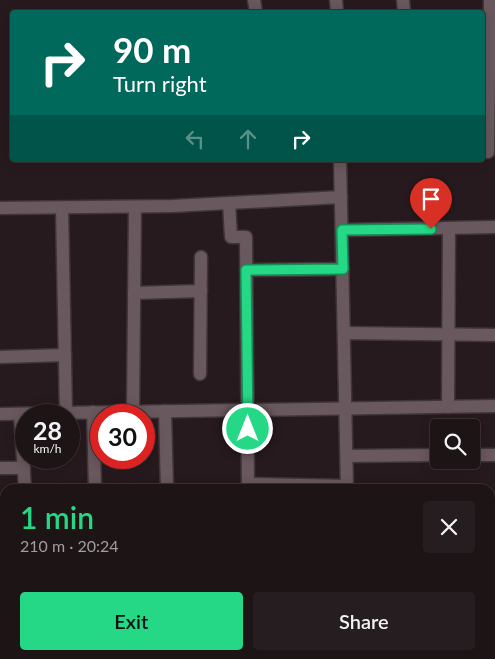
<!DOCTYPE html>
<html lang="en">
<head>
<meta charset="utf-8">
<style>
  :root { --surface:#1d1416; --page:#251d1f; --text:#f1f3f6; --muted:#a09ea1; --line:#3b3335; --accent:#25d886 }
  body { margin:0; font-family:Lato,sans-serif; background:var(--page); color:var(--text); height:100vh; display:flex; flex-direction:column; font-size:19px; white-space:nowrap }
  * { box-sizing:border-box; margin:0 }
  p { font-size:16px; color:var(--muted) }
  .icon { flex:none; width:28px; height:28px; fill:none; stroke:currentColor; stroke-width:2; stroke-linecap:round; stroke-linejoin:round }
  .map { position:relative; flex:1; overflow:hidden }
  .drawer { position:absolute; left:0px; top:484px; width:495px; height:176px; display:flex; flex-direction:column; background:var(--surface); border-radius:15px 15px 0 0; box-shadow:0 2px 12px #0003,0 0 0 1px var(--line) }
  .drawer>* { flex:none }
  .banner { position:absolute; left:10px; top:10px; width:475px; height:152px; border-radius:5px; box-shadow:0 2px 12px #0003,0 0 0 1px var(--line); background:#00695c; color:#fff; overflow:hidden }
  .controls { position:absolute; left:430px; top:419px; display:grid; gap:10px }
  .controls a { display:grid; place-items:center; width:50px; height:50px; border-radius:5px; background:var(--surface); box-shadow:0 2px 12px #0003,0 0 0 1px var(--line); font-size:25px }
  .speed { position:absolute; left:15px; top:404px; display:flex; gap:10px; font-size:25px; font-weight:700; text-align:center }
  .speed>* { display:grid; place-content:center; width:65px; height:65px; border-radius:50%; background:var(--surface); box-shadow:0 2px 12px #0003,0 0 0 1px var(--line); line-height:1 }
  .speed small { font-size:12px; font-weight:400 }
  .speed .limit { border:8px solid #d22; background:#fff; color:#111 }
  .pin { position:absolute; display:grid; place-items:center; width:42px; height:42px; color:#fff; margin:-51px -21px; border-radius:50% 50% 50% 0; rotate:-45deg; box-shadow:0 0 5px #0007 }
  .pin .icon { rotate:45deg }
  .me { position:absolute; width:55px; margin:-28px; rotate:0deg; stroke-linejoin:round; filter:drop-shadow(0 0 4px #0008) }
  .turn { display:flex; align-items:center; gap:18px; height:105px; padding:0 20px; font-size:22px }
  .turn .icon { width:65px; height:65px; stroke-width:2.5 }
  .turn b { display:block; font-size:35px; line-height:42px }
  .lanes { display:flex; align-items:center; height:48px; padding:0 20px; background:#0003; justify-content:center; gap:25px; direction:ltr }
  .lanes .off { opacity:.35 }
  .round { display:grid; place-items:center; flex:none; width:52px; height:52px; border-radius:5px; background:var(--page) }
  .summary { display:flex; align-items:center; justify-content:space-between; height:85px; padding:0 20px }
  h1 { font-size:30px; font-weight:600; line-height:38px; color:var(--accent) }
  .button { display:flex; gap:10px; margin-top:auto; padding:10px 20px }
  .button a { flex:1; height:58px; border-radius:5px; background:var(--accent); color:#111; font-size:20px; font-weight:600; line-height:58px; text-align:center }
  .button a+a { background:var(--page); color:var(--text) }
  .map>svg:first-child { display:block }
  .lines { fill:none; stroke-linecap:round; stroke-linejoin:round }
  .minor-casing { stroke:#403538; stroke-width:15 }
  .minor { stroke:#69585d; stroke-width:12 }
  .route-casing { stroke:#188c57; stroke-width:12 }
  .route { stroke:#25d886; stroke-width:9 }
</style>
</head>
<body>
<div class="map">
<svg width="495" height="659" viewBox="0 0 495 659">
  <rect width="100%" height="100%" fill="#271a1e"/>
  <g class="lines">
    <g class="minor-casing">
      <g id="minor">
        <polyline points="254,0 256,12"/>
        <polyline points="336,0 337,12"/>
        <polyline points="403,0 404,12"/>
        <polyline points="488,152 490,0"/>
        <polyline points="340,160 347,489"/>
        <polyline points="229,203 231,237 246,237 248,489"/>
        <polyline points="0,208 173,206 341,197"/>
        <polyline points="62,208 66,413"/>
        <polyline points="342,230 495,227"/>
        <polyline points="246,270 343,269"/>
        <polyline points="134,293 201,291"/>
        <polyline points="345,333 495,335"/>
        <polyline points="0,357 65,355"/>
        <polyline points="200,374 201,257"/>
        <polyline points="448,407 449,229"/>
        <polyline points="165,411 167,489"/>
        <polyline points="93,412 95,489"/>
        <polyline points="133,412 135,207"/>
        <polyline points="0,414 495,406"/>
        <polyline points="20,414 25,489"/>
        <polyline points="471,455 495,455"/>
        <polyline points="347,456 439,455"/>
        <polyline points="0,468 24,468"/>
        <polyline points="248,484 347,486"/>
        <polyline points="490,572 495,572"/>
        <polyline points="0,579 5,579"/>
        <polyline points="490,621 495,621"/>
        <polyline points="350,655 350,659"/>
        <polyline points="261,658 261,655"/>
      </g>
    </g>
    <use href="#minor" class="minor"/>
  </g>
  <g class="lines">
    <g class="route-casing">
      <polyline id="route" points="248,429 246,270 343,269 342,230 431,229"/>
    </g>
    <use href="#route" class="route"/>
  </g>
</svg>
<div class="controls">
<a><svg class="icon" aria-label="search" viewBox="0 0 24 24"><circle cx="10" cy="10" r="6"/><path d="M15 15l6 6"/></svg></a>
</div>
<div class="speed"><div>28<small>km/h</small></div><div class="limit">30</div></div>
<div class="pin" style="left:431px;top:229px;background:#d93025"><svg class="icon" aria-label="arrive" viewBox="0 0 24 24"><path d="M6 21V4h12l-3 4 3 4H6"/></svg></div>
<svg class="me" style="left:248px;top:429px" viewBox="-20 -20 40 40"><circle r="17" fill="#25d886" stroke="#fff" stroke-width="3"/><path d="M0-11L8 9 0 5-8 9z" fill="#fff"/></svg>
<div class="banner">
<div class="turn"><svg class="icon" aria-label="right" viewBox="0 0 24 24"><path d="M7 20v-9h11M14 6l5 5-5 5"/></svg><div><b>90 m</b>Turn right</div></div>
<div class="lanes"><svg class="icon off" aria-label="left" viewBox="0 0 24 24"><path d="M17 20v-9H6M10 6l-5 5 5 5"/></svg><svg class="icon off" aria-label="ahead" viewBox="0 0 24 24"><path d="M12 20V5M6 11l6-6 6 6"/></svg><svg class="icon" aria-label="right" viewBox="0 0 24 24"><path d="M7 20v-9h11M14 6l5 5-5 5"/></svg></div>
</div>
<section class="drawer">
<div class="summary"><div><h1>1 min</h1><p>210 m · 20:24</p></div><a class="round"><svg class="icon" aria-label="close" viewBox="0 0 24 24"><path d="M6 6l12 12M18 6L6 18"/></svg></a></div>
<div class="button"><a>Exit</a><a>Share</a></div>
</section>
</div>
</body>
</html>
